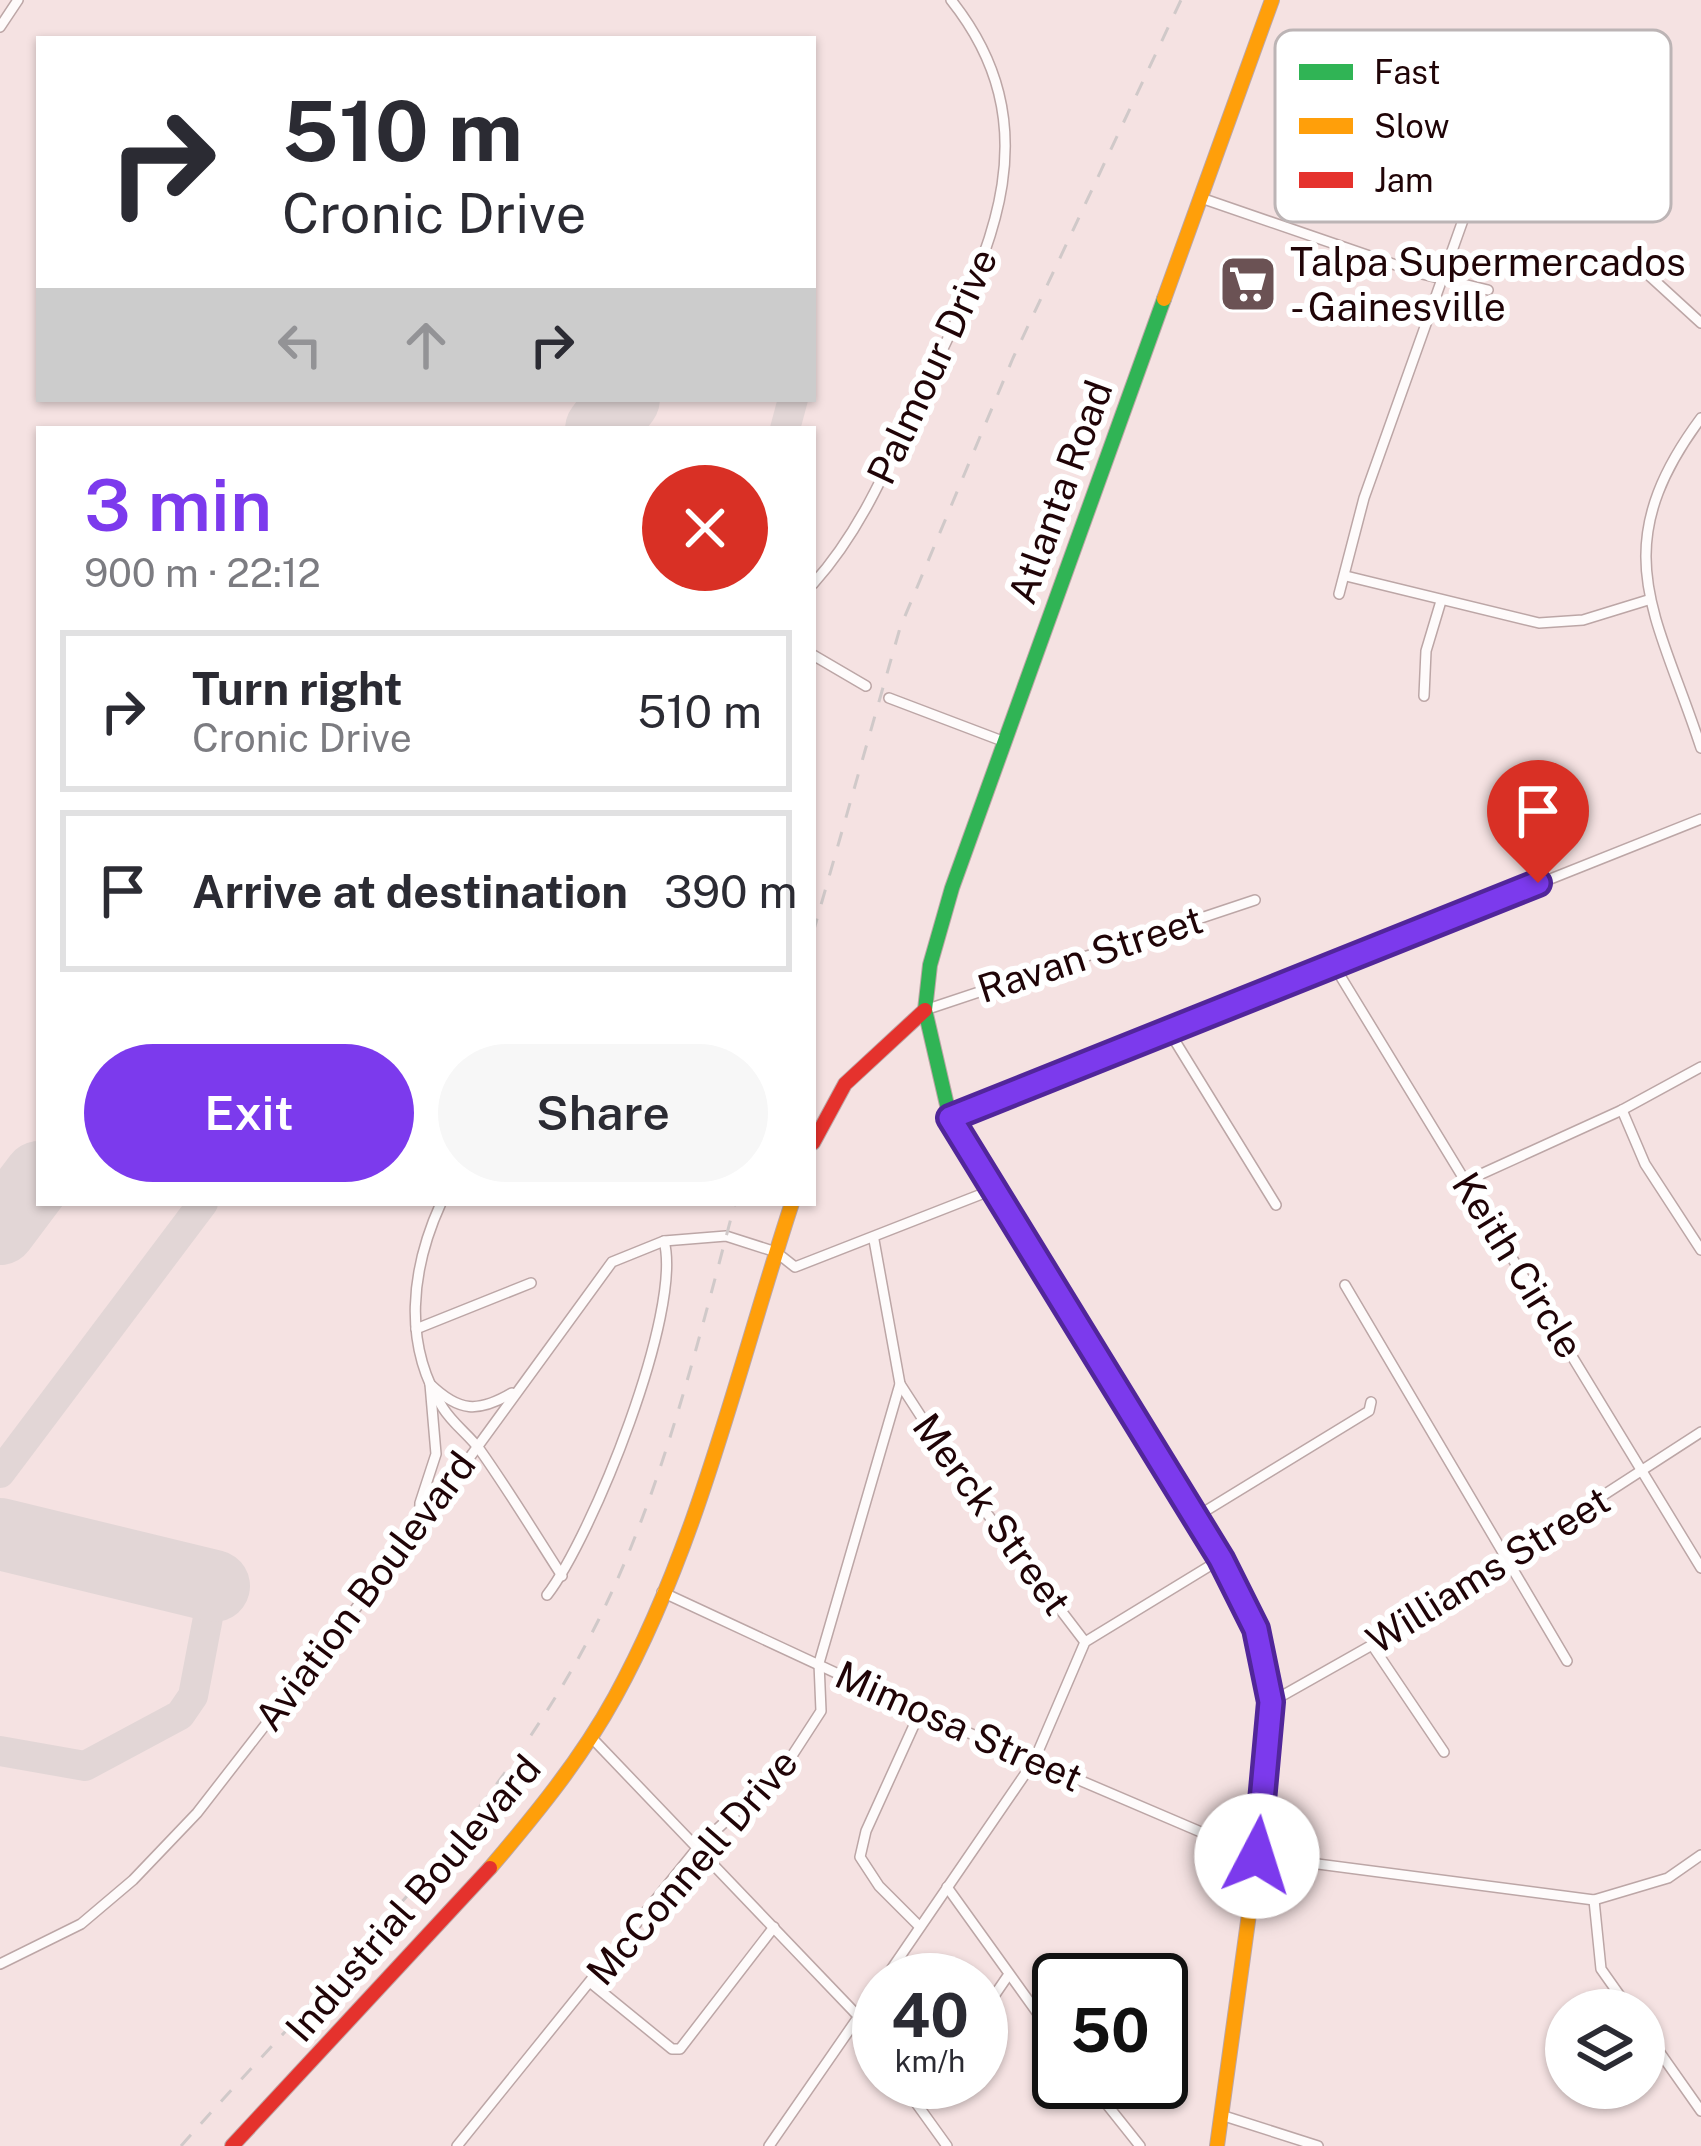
<!DOCTYPE html>
<html lang="en">
<head>
<meta charset="utf-8">
<style>
  :root { --surface:#fff; --page:#f7f7f7; --text:#2b2b33; --muted:#7c7c81; --line:#e1e1e2; --accent:#7c3aed }
  body { margin:0; font-family:"Public Sans",sans-serif; background:var(--page); color:var(--text); height:100vh; display:flex; flex-direction:column; font-size:45px; white-space:nowrap }
  * { box-sizing:border-box; margin:0 }
  p { font-size:39px; color:var(--muted) }
  .icon { flex:none; width:66px; height:66px; fill:none; stroke:currentColor; stroke-width:2; stroke-linecap:round; stroke-linejoin:round }
  .map { position:relative; flex:1; overflow:hidden }
  .drawer { position:absolute; left:36px; top:426px; width:780px; height:780px; display:flex; flex-direction:column; background:var(--surface); border-radius:0px; box-shadow:0 3px 9px #0004 }
  .drawer>* { flex:none }
  .hud { position:absolute; left:36px; top:36px; width:780px; height:366px; border-radius:0px; box-shadow:0 3px 9px #0004; background:#fff; color:var(--text); overflow:hidden }
  .controls { position:absolute; left:1545px; top:1989px; display:grid; gap:24px }
  .controls a { display:grid; place-items:center; width:120px; height:120px; border-radius:50%; background:var(--surface); box-shadow:0 3px 9px #0004; font-size:60px }
  .speed { position:absolute; left:852px; top:1953px; display:flex; gap:24px; font-size:60px; font-weight:700; text-align:center }
  .speed>* { display:grid; place-content:center; width:156px; height:156px; border-radius:50%; background:var(--surface); box-shadow:0 3px 9px #0004; line-height:1 }
  .speed small { font-size:30px; font-weight:400 }
  .speed .limit { border:6px solid #111; border-radius:18px; background:#fff; color:#111 }
  .pin { position:absolute; display:grid; place-items:center; width:102px; height:102px; color:#fff; margin:-123px -51px; border-radius:50% 50% 50% 0; rotate:-45deg; box-shadow:0 0 12px #0007 }
  .pin .icon { rotate:45deg }
  .me { position:absolute; width:132px; margin:-66px; rotate:5deg; stroke-linejoin:round; filter:drop-shadow(0 0 9px #0008) }
  .turn { display:flex; align-items:center; gap:42px; height:252px; padding:0 48px; font-size:54px }
  .turn .icon { width:156px; height:156px; stroke-width:2.5 }
  .turn b { display:block; font-size:84px; line-height:102px }
  .lanes { display:flex; align-items:center; height:114px; padding:0 48px; background:#0003; justify-content:center; gap:60px; direction:ltr }
  .lanes .off { opacity:.35 }
  .round { display:grid; place-items:center; flex:none; width:126px; height:126px; border-radius:63px; background:var(--page) }
  .overview { display:flex; align-items:center; justify-content:space-between; height:204px; padding:0 48px }
  h1 { font-size:72px; font-weight:600; line-height:90px; color:var(--accent) }
  .action { display:flex; gap:24px; margin-top:auto; padding:24px 48px }
  .action a { flex:1; height:138px; border-radius:72px; background:var(--accent); color:#fff; font-size:48px; font-weight:600; line-height:138px; text-align:center }
  .action a+a { background:var(--page); color:var(--text) }
  ul { padding:0; list-style:none }
  li { display:flex; align-items:center; gap:36px; height:162px; margin:0 24px 18px; padding:0 24px; border:6px solid var(--line); border-radius:0px }
  li div { flex:1 }
  li b { display:block; font-size:45px }
  li em { font-style:normal }
  .map>svg:first-child { display:block }
  .lines { fill:none; stroke-linecap:round; stroke-linejoin:round }
  .taxiway { stroke:#e2d6d6; stroke-width:30 }
  .runway { stroke:#e2d6d6; stroke-width:72 }
  .street-casing { stroke:#bca6a6; stroke-width:12 }
  .fast-casing { stroke:#bca6a6; stroke-width:16 }
  .slow-casing { stroke:#bca6a6; stroke-width:16 }
  .jam-casing { stroke:#bca6a6; stroke-width:16 }
  .street { stroke:#fefbfb; stroke-width:9 }
  .fast { stroke:#30b455; stroke-width:14 }
  .slow { stroke:#ff9f0a; stroke-width:14 }
  .jam { stroke:#e5322d; stroke-width:14 }
  .rail { stroke:#d0c9c9; stroke-width:3; stroke-dasharray:15 15; stroke-linecap:butt }
  .route-casing { stroke:#51269a; stroke-width:30 }
  .route { stroke:#7c3aed; stroke-width:21 }
  .labels { text-anchor:middle; stroke-width:12; stroke-linejoin:round; paint-order:stroke }
  .poi-label { font-size:39px; fill:#200407; stroke:#fff; text-anchor:start }
  .street-label { font-size:39px; fill:#200407; stroke:#fff }
  .key { fill:#fff; stroke:#bcb4b5; stroke-width:3 }
  .key-label { font-size:33px; fill:#200407 }
</style>
</head>
<body>
<div class="map">
<svg width="1701" height="2146" viewBox="0 0 1701 2146">
  <rect width="100%" height="100%" fill="#f5e2e2"/>
  <g class="lines">
    <g class="taxiway">
      <polyline points="785,429 793,399"/>
      <polyline points="0,1473 203,1203"/>
      <polyline points="0,1751 85,1766 180,1715 193,1696 214,1586"/>
    </g>
    <g class="runway">
      <polyline points="601,429 624,399"/>
      <polyline points="0,1229 39,1177"/>
      <polyline points="0,1534 214,1586"/>
    </g>
    <g class="street-casing">
      <g id="street">
        <polyline points="0,27 18,0"/>
        <polyline points="1204,199 1422,274 1488,290"/>
        <polyline points="1642,269 1701,323"/>
        <path d="M 1701,418 C 1603,550 1657,613 1701,748"/>
        <polyline points="1346,576 1539,623 1583,620 1648,600"/>
        <path d="M 813,584 C 861,531 888,465 918,401 C 981,267 1060,137 951,0"/>
        <polyline points="1339,594 1364,498 1478,178"/>
        <polyline points="813,655 866,686"/>
        <polyline points="1424,696 1426,651 1441,601"/>
        <polyline points="889,698 1005,742"/>
        <polyline points="1333,964 1701,1568"/>
        <polyline points="925,1010 1255,900"/>
        <polyline points="1167,1028 1276,1205"/>
        <polyline points="1622,1110 1645,1164 1701,1250"/>
        <polyline points="950,1118 1701,819"/>
        <polyline points="1466,1181 1622,1110 1701,1067"/>
        <path d="M 441,1203 C 411,1269 402,1344 443,1408 C 453,1424 469,1435 480,1450 C 509,1491 535,1534 562,1576"/>
        <polyline points="1345,1285 1567,1661"/>
        <polyline points="416,1329 531,1283"/>
        <polyline points="900,1384 966,1486 1085,1642"/>
        <polyline points="1194,1518 1369,1411 1371,1402"/>
        <path d="M 419,1527 L 420,1503 L 436,1454 L 430,1384 C 459,1412 478,1413 512,1393"/>
        <polyline points="662,1592 920,1712 1257,1856 1594,1900 1668,1878 1701,1855"/>
        <path d="M 547,1595 C 592,1537 683,1311 664,1241"/>
        <polyline points="1372,1645 1444,1752"/>
        <polyline points="1271,1702 1372,1645 1701,1432"/>
        <polyline points="590,1736 860,2018 879,2049"/>
        <polyline points="947,1887 1059,2043"/>
        <polyline points="1594,1900 1601,1969 1630,2010"/>
        <polyline points="918,1925 879,1886 860,1857 866,1831 920,1712"/>
        <polyline points="0,1964 81,1924 133,1880 197,1813 419,1527 612,1262 664,1241 726,1236 776,1252 795,1267 992,1190"/>
        <polyline points="884,1980 1034,1761 1085,1642 1221,1559"/>
        <polyline points="591,1983 672,2049 680,2049 774,1927"/>
        <polyline points="981,2015 1007,1977"/>
        <polyline points="1644,2030 1701,2111"/>
        <polyline points="901,2082 947,2146"/>
        <polyline points="1089,2082 1140,2146"/>
        <polyline points="918,2105 935,2082"/>
        <polyline points="1221,2115 1318,2146"/>
        <polyline points="457,2146 699,1846 786,1765 821,1711 819,1663 900,1384 874,1240"/>
        <polyline points="769,2146 879,1987"/>
      </g>
    </g>
    <g class="fast-casing">
      <polyline id="fast" points="1142,1430 950,1118 925,1010 930,965 952,888 1164,299"/>
    </g>
    <g class="slow-casing">
      <g id="slow">
        <polyline points="1164,299 1272,0"/>
        <polyline points="1142,1430 1221,1559 1263,1651 1271,1702 1257,1856 1217,2146"/>
        <path d="M 490,1868 C 536,1814 581,1759 615,1697 C 699,1544 738,1367 792,1203"/>
      </g>
    </g>
    <g class="jam-casing">
      <g id="jam">
        <polyline points="813,1143 845,1084 925,1010"/>
        <polyline points="232,2146 490,1868"/>
      </g>
    </g>
    <use href="#street" class="street"/>
    <use href="#fast" class="fast"/>
    <use href="#slow" class="slow"/>
    <use href="#jam" class="jam"/>
    <g class="rail">
      <polyline points="813,933 900,628 1013,358 1181,0"/>
      <path d="M 181,2146 C 327,1981 500,1818 599,1619 C 663,1489 698,1342 735,1203"/>
    </g>
  </g>
  <g class="lines">
    <g class="route-casing">
      <polyline id="route" points="1257,1856 1271,1702 1256,1629 1221,1559 950,1118 1538,883"/>
    </g>
    <use href="#route" class="route"/>
  </g>
  <defs>
    <g id="supermarket-square" transform="scale(3)"><rect x="-9" y="-9" width="18" height="18" rx="4" fill="#6b5254" stroke="#fff"/><path d="M-6-5.5h2.5l.6 2H6L4.5 2H-2.5L-4.4-4H-6ZM-1.5 3.2a1.3 1.3 0 1 0 .1 0ZM3 3.2a1.3 1.3 0 1 0 .1 0Z" fill="#fff"/></g>
  </defs>
  <g fill-rule="evenodd">
    <use href="#supermarket-square" x="1248" y="284"/>
  </g>
  <g class="labels">
    <g class="poi-label">
      <text x="1290" y="276">Talpa Supermercados<tspan x="1290" dy="45">- Gainesville</tspan></text>
    </g>
    <g class="street-label">
      <text transform="translate(932 366) rotate(-65)" y="14">Palmour Drive</text>
      <text transform="translate(1060 492) rotate(-70)" y="14">Atlanta Road</text>
      <text transform="translate(1090 954) rotate(-18)" y="14">Ravan Street</text>
      <text transform="translate(1518 1265) rotate(58)" y="14">Keith Circle</text>
      <text transform="translate(992 1514) rotate(54)" y="14">Merck Street</text>
      <text transform="translate(1488 1570) rotate(-32)" y="14">Williams Street</text>
      <text transform="translate(365 1591) rotate(-53)" y="14">Aviation Boulevard</text>
      <text transform="translate(959 1726) rotate(24)" y="14">Mimosa Street</text>
      <text transform="translate(692 1867) rotate(-49)" y="14">McConnell Drive</text>
      <text transform="translate(413 1898) rotate(-49)" y="14">Industrial Boulevard</text>
    </g>
  </g>
  <rect x="1275" y="30" width="396" height="192" rx="18" class="key"/>
  <rect x="1299" y="64" width="54" height="16" fill="#30b455"/>
  <rect x="1299" y="118" width="54" height="16" fill="#ff9f0a"/>
  <rect x="1299" y="172" width="54" height="16" fill="#e5322d"/>
  <g class="key-label">
    <text x="1374" y="84">Fast</text>
    <text x="1374" y="138">Slow</text>
    <text x="1374" y="192">Jam</text>
  </g>
</svg>
<div class="controls">
<a><svg class="icon" aria-label="layers" viewBox="0 0 24 24"><path d="M12 4l9 5-9 5-9-5zM3 14l9 5 9-5"/></svg></a>
</div>
<div class="speed"><div>40<small>km/h</small></div><div class="limit">50</div></div>
<div class="pin" style="left:1538px;top:883px;background:#d93025"><svg class="icon" aria-label="arrive" viewBox="0 0 24 24"><path d="M6 21V4h12l-3 4 3 4H6"/></svg></div>
<svg class="me" style="left:1257px;top:1856px" viewBox="-20 -20 40 40"><circle r="19" fill="#fff"/><path d="M0-13L10 11 0 6-10 11z" fill="#7c3aed"/></svg>
<div class="hud">
<div class="turn"><svg class="icon" aria-label="right" viewBox="0 0 24 24"><path d="M7 20v-9h11M14 6l5 5-5 5"/></svg><div><b>510 m</b>Cronic Drive</div></div>
<div class="lanes"><svg class="icon off" aria-label="left" viewBox="0 0 24 24"><path d="M17 20v-9H6M10 6l-5 5 5 5"/></svg><svg class="icon off" aria-label="ahead" viewBox="0 0 24 24"><path d="M12 20V5M6 11l6-6 6 6"/></svg><svg class="icon" aria-label="right" viewBox="0 0 24 24"><path d="M7 20v-9h11M14 6l5 5-5 5"/></svg></div>
</div>
<section class="drawer">
<div class="overview"><div><h1>3 min</h1><p>900 m · 22:12</p></div><a class="round" style="background:#d93025;color:#fff"><svg class="icon" aria-label="close" viewBox="0 0 24 24"><path d="M6 6l12 12M18 6L6 18"/></svg></a></div>
<ul>
<li><svg class="icon" aria-label="right" viewBox="0 0 24 24"><path d="M7 20v-9h11M14 6l5 5-5 5"/></svg><div><b>Turn right</b><p>Cronic Drive</p></div><em>510 m</em></li>
<li><svg class="icon" aria-label="arrive" viewBox="0 0 24 24"><path d="M6 21V4h12l-3 4 3 4H6"/></svg><div><b>Arrive at destination</b></div><em>390 m</em></li>
</ul>
<div class="action"><a>Exit</a><a>Share</a></div>
</section>
</div>
</body>
</html>
